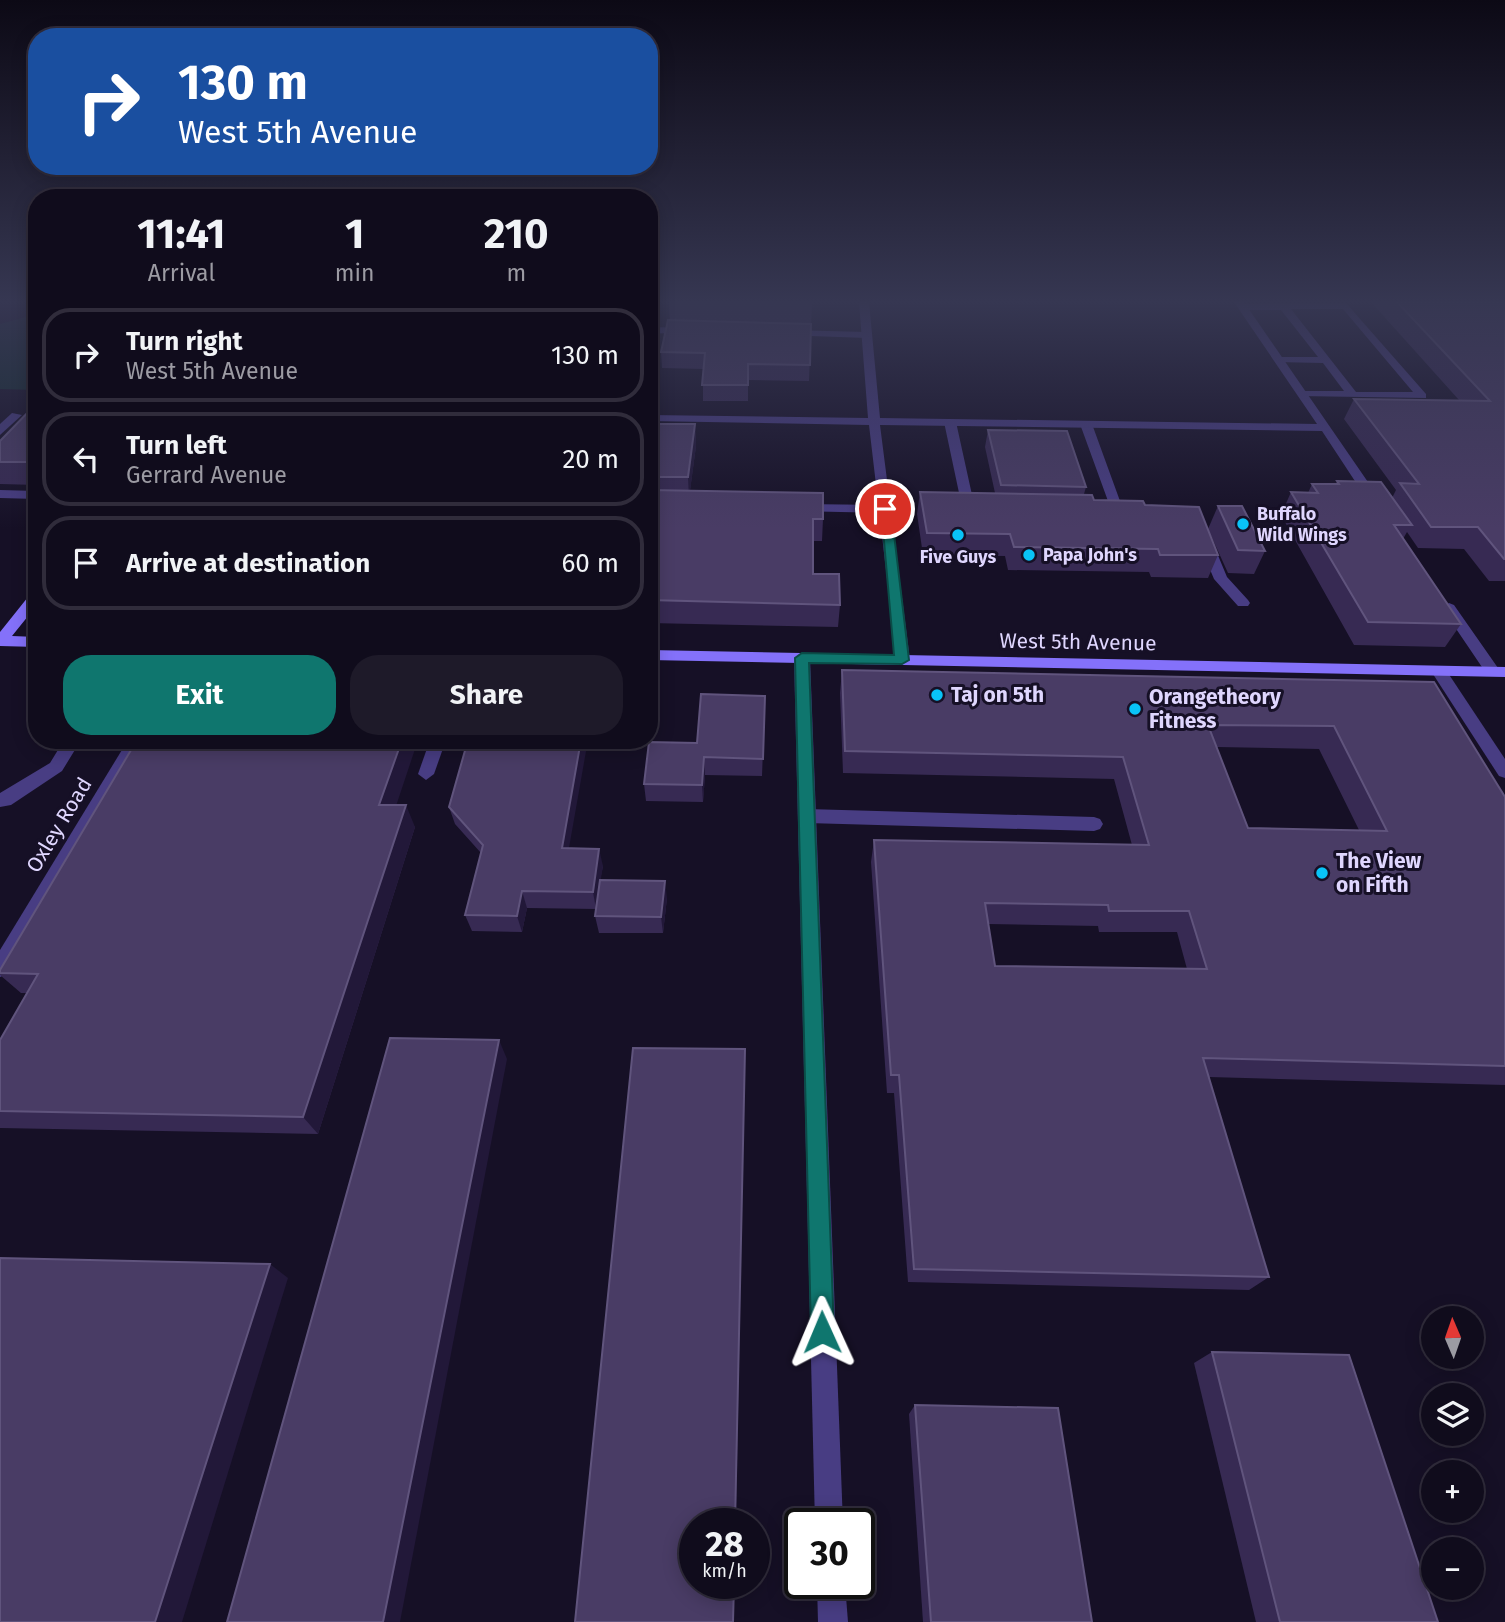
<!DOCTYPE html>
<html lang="en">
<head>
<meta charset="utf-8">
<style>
  :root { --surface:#100c1c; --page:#1e1a29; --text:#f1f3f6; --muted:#9c9ba3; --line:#302c3b; --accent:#0f766e }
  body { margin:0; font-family:"Fira Sans",sans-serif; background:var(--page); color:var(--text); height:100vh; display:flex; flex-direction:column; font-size:26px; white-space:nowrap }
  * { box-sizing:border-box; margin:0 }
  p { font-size:23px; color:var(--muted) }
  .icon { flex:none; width:38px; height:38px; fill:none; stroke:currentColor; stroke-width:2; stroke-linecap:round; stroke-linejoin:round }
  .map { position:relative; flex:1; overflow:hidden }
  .drawer { position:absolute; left:28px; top:189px; width:630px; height:560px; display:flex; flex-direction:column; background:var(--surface); border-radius:28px; box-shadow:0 4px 18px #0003,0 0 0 2px var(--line) }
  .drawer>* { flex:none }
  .guide { position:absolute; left:28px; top:28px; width:630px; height:147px; border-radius:28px; box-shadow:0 4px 18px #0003,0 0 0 2px var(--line); background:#1a4fa0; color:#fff; overflow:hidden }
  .needle { width:46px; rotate:358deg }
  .fabs { position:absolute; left:1421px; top:1306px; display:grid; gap:14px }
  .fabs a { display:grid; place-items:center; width:63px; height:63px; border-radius:50%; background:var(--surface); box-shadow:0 4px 18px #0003,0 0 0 2px var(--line); font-size:35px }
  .speed { position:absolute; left:679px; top:1508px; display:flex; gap:14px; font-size:35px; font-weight:700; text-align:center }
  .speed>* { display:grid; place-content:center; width:91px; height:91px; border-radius:50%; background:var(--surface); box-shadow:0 4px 18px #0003,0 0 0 2px var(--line); line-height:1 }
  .speed small { font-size:18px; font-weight:400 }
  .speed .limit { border:4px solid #111; border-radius:10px; background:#fff; color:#111 }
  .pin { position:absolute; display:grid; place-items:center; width:60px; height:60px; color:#fff; margin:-30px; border:4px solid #fff; border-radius:50%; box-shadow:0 2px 7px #0007 }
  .me { position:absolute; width:77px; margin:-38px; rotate:359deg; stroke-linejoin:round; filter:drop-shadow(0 0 5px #0008) }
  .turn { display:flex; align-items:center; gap:24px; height:147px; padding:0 35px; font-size:32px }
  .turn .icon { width:91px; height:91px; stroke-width:2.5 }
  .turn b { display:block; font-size:49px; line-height:60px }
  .eta { display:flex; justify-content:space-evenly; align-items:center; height:119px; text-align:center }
  .eta b { font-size:42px; font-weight:700; line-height:49px }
  .button { display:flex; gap:14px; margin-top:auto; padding:14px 35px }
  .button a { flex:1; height:80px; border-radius:28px; background:var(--accent); color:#fff; font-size:28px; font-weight:700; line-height:80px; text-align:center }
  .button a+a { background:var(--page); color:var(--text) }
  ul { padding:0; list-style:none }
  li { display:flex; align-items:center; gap:21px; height:94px; margin:0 14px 10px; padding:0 21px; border:4px solid var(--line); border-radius:28px }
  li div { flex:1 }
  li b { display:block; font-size:26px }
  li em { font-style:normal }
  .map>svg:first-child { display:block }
  .green { fill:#132d30 }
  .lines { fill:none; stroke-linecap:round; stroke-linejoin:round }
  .lane { fill:#483d83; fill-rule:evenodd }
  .street { fill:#483d83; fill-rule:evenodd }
  .secondary { fill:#8471fa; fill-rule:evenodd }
  .wall { fill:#372a53; fill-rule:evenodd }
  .shaded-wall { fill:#221839 }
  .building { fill:#493c65; stroke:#60547d; stroke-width:2; fill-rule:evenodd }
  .route { fill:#0f766e; stroke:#0a4d48; stroke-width:2 }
  .poi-dot { fill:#09c3f7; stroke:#161026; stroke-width:2.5 }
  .labels { text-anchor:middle; stroke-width:6; stroke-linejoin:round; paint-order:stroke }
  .far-poi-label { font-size:18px; font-weight:bold; fill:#dfd6fe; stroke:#161026; text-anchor:start }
  .street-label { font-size:21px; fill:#dfd6fe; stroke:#161026 }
  .poi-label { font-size:21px; font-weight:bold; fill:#dfd6fe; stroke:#161026; text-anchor:start }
</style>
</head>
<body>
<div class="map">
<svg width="1505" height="1622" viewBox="0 0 1505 1622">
  <rect width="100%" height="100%" fill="#161026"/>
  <polygon class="green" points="26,317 37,318 37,390 0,389 0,324"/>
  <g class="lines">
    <g class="lane">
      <path d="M 1346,303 L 1426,394 L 1426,398 L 1299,396 L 1299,392 L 1303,391 L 1344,391 L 1323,363 L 1276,362 L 1275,360 L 1280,357 L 1318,357 L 1281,310 L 1243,310 L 1238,307 L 1243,304 ZM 1291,309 L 1343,309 L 1413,392 L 1356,392 Z"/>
      <polygon points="649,327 689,328 694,331 689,334 649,333"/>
      <polygon points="787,330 867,332 872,335 867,338 783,335 782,333"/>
      <polygon points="12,413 22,415 0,435 0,424"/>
      <polygon points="950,419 956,422 974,504 981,505 981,511 968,511 962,507 944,422"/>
      <polygon points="1086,421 1092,424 1124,512 1123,515 1113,515 1112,512 1080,424"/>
      <polygon points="0,490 37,491 37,499 0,498"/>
      <polygon points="801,504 885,505 891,509 885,513 796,511 795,508"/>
      <polygon points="1205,537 1212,541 1227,577 1248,600 1250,603 1248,606 1238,606 1214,579 1198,541"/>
      <polygon points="64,740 81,740 62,771 11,805 0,807 0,793 50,763"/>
      <polygon points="430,740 446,740 434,774 426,780 418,774"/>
      <polygon points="807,809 1094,817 1100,819 1103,824 1100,829 1094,831 807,823 801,821 798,816 801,811"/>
    </g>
    <g class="street">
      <polygon points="859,302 869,302 880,418 1317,424 1234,302 1244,302 1381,501 1380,504 1370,504 1322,431 880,425 910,660 902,665 897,664 869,425 649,421 649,415 868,418"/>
      <polygon points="1449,603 1454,605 1498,668 1501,672 1498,676 1488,676 1442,608"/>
      <polygon points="802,653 810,658 843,1524 815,1524 794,658"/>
      <polygon points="1439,666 1444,667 1505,759 1505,778 1499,776 1431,671"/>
      <polygon points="128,740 144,740 7,974 0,977 0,950"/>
      <polygon points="817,1584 845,1584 848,1622 818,1622"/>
    </g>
    <g class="secondary">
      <polygon points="37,591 37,605 12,636 37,637 37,647 0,646 0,632 32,592"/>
      <polygon points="649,650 1505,667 1505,677 649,660"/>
    </g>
  </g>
  <g class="wall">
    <polygon points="669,302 812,302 809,381 748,380 748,401 703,401 703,369 662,368 661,352 670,321"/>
    <polygon points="1371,302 1505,302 1505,581 1489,581 1464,549 1418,548 1407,532 1403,539 1461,624 1445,647 1354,645 1281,515 1291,492 1308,493 1312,484 1336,484 1337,481 1392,498 1396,490 1344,419 1354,399 1459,400"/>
    <polygon points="37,403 37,485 0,484 0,441"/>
    <polygon points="695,424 696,446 690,490 823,519 822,541 813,541 813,574 840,605 838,627 649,623 649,431"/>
    <polygon points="988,430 1086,487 1084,494 1094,500 1145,505 1218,555 1208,578 1151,577 1149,572 1008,570 1005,556 923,555 917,514 920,492 995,493 985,447"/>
    <polygon points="1218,506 1265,551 1254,574 1228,573 1208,529"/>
    <path d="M 842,670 L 1434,682 L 1505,797 L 1505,1085 L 1209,1077 L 1269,1277 L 1249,1290 L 908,1282 L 894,1093 L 887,1093 L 871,862 L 874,840 L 1132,845 L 1114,779 L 843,773 L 840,693 ZM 1217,747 L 1319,749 L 1359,830 L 1248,828 ZM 988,924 L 1098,926 L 1099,932 L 1177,932 L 1187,969 L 995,966 Z"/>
    <polygon points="765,696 762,776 705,775 703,802 646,801 644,784 697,743"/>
    <polygon points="396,805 415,827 318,1134 0,1128 0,1040 27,993 21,993 0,975 0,970"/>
    <polygon points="449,807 569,849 603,866 600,880 667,898 663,933 599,933 595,916 596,909 527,908 522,932 472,931 465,915 481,853 455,824"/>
    <polygon points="1212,1352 1438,1622 1256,1622 1194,1363"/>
    <polygon points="915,1405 1092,1622 923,1622 909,1414"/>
  </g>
  <g class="shaded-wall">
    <polygon points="695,424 696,446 689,499 688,477"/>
    <polygon points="402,740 418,740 389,827 379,805"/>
    <polygon points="581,740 588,740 566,865 562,848"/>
    <polygon points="704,757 705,775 703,802 702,785"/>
    <polygon points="406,805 415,827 318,1134 303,1117"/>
    <polygon points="599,849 603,866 596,909 593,892"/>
    <polygon points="665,881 667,898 663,933 661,917"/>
    <polygon points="522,891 527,908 522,932 517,916"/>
    <polygon points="499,1040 507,1059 400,1622 383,1622"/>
    <polygon points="745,1049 736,1524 735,1524"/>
    <polygon points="270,1264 288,1278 182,1622 155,1622"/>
  </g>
  <g class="building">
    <polygon points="1397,302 1505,302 1505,559 1504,559 1478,527 1431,527 1400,483 1419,484 1354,399 1490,401"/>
    <polygon points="668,320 811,324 810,365 748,364 748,385 702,385 705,353 661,352"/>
    <polygon points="37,403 37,462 0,462 0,441"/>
    <polygon points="651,424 695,424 688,477 649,477 649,431"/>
    <polygon points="988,430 1067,431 1086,487 1001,485"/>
    <polygon points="1337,481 1381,482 1412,525 1394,525 1461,624 1368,622 1291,492 1318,493 1312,484 1339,484"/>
    <polygon points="649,490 823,493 823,519 813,519 813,574 839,574 840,605 649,600"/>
    <polygon points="920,492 1092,495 1094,500 1143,501 1145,505 1199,507 1218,555 1160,555 1158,549 1014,547 1010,534 927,533"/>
    <polygon points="1218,506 1242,506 1265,551 1238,550"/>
    <path d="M 842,670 L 1434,682 L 1505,797 L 1505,1066 L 1203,1058 L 1269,1277 L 914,1269 L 899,1075 L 891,1075 L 874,840 L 1149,845 L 1123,757 L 845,751 ZM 1208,725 L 1334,726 L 1387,831 L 1248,828 ZM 985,903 L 1108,905 L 1109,911 L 1189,911 L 1207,969 L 995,966 Z"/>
    <polygon points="701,694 765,696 763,759 704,757 702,785 644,784 649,742 697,743"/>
    <polygon points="137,740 402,740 379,805 406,805 303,1117 0,1111 0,1040 38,974 0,973 0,970"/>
    <polygon points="468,740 581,740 562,848 599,849 593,892 522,891 517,916 465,915 483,845 449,807"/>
    <polygon points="600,880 665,881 661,917 595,916"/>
    <polygon points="390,1038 499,1040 383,1622 227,1622"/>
    <polygon points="633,1048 745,1049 735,1524 695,1524 695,1584 734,1584 733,1622 575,1622"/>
    <polygon points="0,1258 270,1264 155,1622 0,1622"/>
    <polygon points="1212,1352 1349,1355 1438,1622 1280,1622"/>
    <polygon points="915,1405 1058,1408 1092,1622 931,1622"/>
  </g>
  <linearGradient id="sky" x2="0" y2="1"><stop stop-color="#0c0915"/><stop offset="0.57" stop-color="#363752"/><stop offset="1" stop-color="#363752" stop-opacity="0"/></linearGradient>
  <rect width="1505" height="529" fill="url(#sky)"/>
  <polygon class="route" points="881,507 891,509 909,660 902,664 809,663 834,1332 830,1341 822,1344 814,1341 811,1332 795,658 802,653 894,655"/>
  <g class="poi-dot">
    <circle cx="1243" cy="524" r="7"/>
    <circle cx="958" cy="535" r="7"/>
    <circle cx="1029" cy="555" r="7"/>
    <circle cx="937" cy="695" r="7"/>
    <circle cx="1135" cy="709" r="7"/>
    <circle cx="1322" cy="873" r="7"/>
  </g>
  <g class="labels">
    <g class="far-poi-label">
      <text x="1257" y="520">Buffalo<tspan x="1257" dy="21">Wild Wings</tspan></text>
      <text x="1043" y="561">Papa John's</text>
      <text x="958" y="563" text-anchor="middle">Five Guys</text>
    </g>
    <g class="street-label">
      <text transform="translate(1078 642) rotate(1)" y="7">West 5th Avenue</text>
      <text transform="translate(59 825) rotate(-59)" y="7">Oxley Road</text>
    </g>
    <g class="poi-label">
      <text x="951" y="702">Taj on 5th</text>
      <text x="1149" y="704">Orangetheory<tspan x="1149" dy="24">Fitness</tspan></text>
      <text x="1336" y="868">The View<tspan x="1336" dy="24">on Fifth</tspan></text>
    </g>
  </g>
</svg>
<div class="fabs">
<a><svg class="needle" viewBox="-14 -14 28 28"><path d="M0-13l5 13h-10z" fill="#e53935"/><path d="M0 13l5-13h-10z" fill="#9c9ba3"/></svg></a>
<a><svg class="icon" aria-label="layers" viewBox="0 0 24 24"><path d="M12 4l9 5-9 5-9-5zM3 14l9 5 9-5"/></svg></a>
<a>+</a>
<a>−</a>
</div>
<div class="speed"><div>28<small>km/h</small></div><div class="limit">30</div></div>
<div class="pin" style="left:885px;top:509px;background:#d93025"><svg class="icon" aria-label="arrive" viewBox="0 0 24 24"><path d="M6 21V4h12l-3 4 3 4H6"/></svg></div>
<svg class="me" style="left:822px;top:1332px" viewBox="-20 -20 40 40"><path d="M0-17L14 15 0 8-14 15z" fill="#0f766e" stroke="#fff" stroke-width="4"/></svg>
<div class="guide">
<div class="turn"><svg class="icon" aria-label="right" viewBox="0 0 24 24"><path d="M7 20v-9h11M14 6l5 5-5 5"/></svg><div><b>130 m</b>West 5th Avenue</div></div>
</div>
<section class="drawer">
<div class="eta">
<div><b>11:41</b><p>Arrival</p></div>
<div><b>1</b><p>min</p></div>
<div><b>210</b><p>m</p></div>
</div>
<ul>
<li><svg class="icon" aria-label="right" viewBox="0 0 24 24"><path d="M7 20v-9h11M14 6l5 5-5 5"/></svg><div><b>Turn right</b><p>West 5th Avenue</p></div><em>130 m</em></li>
<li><svg class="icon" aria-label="left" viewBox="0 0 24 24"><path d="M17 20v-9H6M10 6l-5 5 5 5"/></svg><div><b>Turn left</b><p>Gerrard Avenue</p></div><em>20 m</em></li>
<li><svg class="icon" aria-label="arrive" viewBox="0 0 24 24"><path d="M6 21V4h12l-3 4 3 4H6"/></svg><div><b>Arrive at destination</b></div><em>60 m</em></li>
</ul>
<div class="button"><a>Exit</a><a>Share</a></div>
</section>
</div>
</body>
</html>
